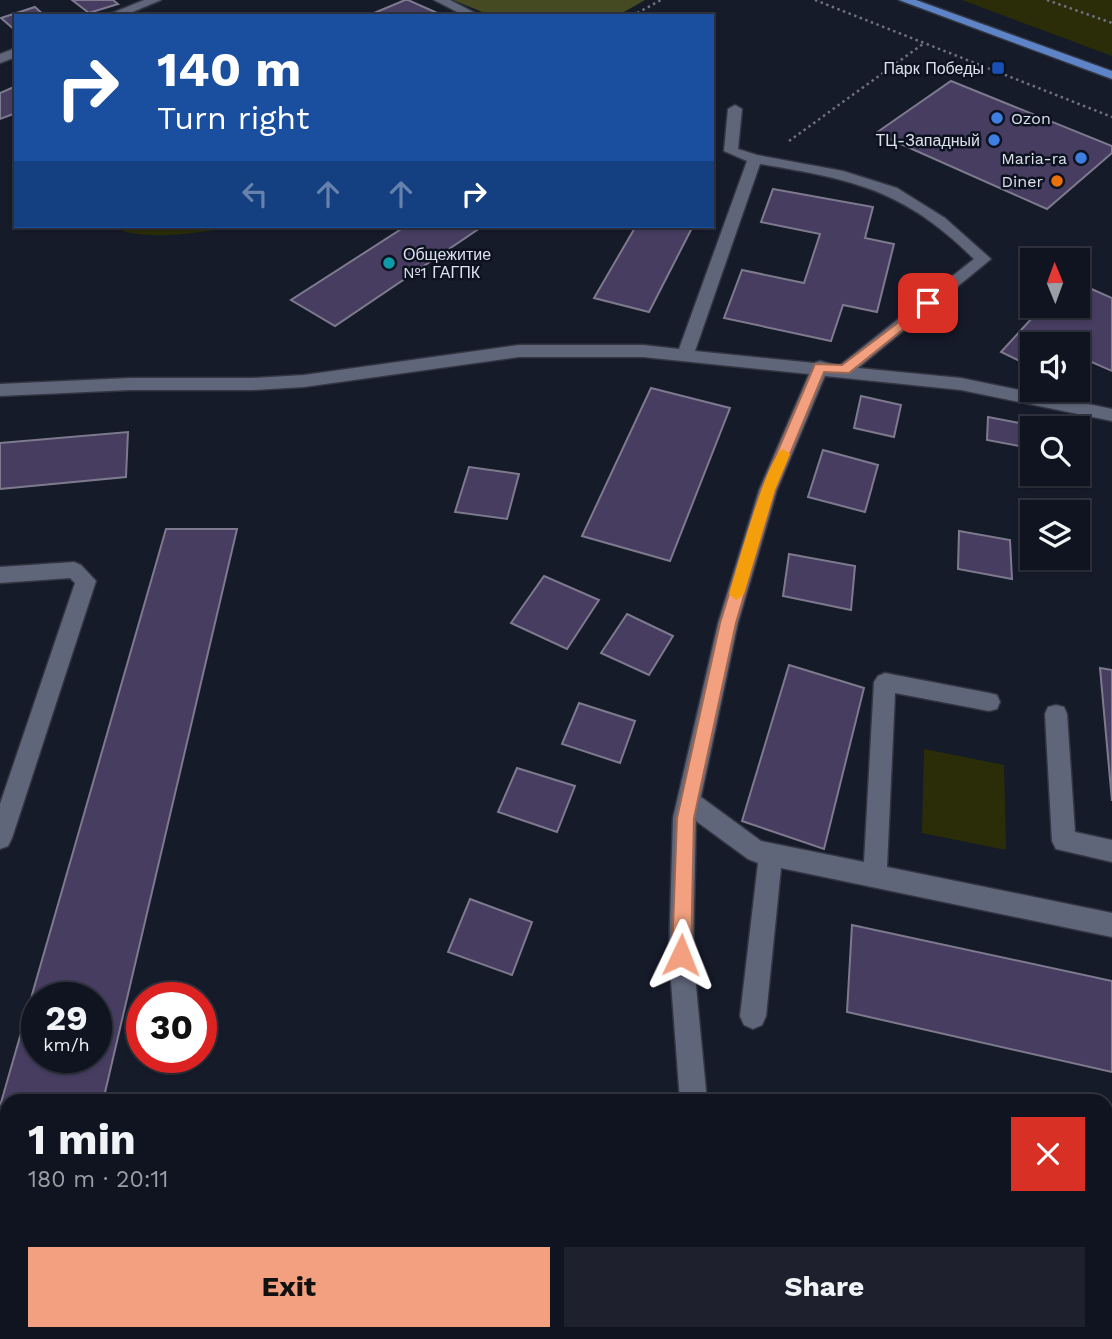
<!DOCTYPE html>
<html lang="en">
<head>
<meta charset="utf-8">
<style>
  :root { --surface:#101420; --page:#1e212d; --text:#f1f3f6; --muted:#9c9ea5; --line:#30333e; --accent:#f2a07f }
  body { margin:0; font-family:"Work Sans",sans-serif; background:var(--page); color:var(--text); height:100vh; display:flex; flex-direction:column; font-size:26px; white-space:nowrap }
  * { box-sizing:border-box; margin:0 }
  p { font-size:23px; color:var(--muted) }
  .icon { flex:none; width:38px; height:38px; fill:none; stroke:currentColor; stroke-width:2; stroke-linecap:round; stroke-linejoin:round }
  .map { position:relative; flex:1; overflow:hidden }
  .panel { position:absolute; left:0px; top:1094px; width:1113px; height:247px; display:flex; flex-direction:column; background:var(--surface); border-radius:21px 21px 0 0; box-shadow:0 2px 5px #0004,0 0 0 2px var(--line) }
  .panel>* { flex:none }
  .hud { position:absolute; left:14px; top:14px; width:700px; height:214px; border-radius:0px; box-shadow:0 2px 5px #0004,0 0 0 2px var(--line); background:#1a4fa0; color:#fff; overflow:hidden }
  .needle { width:46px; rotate:359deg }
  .tools { position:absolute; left:1020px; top:248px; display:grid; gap:14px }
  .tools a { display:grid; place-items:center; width:70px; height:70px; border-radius:0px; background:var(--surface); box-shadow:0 2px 5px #0004,0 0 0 2px var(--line); font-size:35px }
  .speed { position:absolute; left:21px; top:982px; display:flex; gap:14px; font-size:35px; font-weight:700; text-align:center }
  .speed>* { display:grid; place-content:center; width:91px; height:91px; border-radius:50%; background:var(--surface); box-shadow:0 2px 5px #0004,0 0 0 2px var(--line); line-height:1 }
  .speed small { font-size:18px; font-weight:400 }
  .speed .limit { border:10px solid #d22; background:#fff; color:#111 }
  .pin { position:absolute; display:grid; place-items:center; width:60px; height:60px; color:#fff; margin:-30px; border-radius:14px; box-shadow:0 4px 10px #0006 }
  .me { position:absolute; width:77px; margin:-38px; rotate:2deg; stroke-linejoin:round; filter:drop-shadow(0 0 5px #0008) }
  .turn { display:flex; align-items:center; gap:24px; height:147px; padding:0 28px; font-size:32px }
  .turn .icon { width:91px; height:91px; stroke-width:2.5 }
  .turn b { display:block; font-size:49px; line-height:60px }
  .lanes { display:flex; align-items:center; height:66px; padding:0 28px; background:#0003; justify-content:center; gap:35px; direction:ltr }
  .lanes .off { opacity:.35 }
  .round { display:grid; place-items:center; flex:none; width:74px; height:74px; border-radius:0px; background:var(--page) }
  .head { display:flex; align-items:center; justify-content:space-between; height:119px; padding:0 28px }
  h1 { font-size:42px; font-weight:700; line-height:52px }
  .button { display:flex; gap:14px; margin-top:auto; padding:14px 28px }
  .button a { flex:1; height:80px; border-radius:0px; background:var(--accent); color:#111; font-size:28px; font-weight:700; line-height:80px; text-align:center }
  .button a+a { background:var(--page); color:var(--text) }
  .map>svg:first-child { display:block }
  .green { fill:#2a2d07 }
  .forest { fill:#464a23 }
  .building { fill:#463d60; stroke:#7e7a8e; stroke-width:2; fill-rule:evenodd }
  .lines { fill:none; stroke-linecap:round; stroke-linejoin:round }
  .minor-casing { stroke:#333542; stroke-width:3 }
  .major-casing { stroke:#333542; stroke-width:3 }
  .path { stroke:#6e7280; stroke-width:2.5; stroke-dasharray:2.5 3.5; stroke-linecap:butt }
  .minor { fill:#5f6679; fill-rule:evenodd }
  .major { fill:#5d84c6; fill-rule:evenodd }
  .route { fill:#f2a07f; stroke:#9d6853; stroke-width:2 }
  .slow { fill:#f59e0b }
  .transit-dot { fill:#1a4fb4; stroke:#0d1220; stroke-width:2.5 }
  .shop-dot { fill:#3f7fe0; stroke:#0d1220; stroke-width:2.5 }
  .food-dot { fill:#e8710a; stroke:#0d1220; stroke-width:2.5 }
  .culture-dot { fill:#0f9aa8; stroke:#0d1220; stroke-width:2.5 }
  .labels { text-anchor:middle; stroke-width:5; stroke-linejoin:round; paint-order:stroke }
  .far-poi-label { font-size:16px; fill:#dde1ec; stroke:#0d1220; text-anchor:end }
</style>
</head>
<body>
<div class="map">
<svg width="1112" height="1339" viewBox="0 0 1112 1339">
  <rect width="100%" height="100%" fill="#161b2a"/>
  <g class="green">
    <polygon points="962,0 1112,0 1112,56"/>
    <path d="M 113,226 L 241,226 C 210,231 139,244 113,226 Z"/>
    <polygon points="924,749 1004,765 1006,850 922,833"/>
  </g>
  <polygon class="forest" points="453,0 645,0 617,16 492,16"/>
  <g class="building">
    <polygon points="72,0 113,0 118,4 89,13"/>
    <polygon points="405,0 408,0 444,16 367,16"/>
    <polygon points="35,7 45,16 16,16 16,31 1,18"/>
    <polygon points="951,81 1112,146 1112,153 1047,209 876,133"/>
    <polygon points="16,86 16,113 0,119 0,93"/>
    <polygon points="773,189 873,207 865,238 894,244 877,312 843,305 831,341 724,318 742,270 804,283 820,234 761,222"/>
    <polygon points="406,226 483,226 335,326 291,300"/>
    <polygon points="636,226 693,226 649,312 594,298"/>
    <polygon points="1078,283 1112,298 1112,371 1078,356 1078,345 1032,345 1032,367 1001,352 1043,306 1078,306"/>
    <polygon points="651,388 730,408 670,561 582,536"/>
    <polygon points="861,396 901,405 894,437 854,428"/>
    <polygon points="988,417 1030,425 1030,448 987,440"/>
    <polygon points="128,432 126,477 0,489 0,443"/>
    <polygon points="823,450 878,465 865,512 808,497"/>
    <polygon points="469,467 519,474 507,519 455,512"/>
    <path d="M 166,529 L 237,529 L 103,1101 L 7,1101 L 7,1127 L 0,1127 L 0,1106 ZM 37,998 L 96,998 L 96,1057 L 37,1057 Z"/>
    <polygon points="959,531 1010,540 1012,579 958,569"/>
    <polygon points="789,554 855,566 851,610 783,596"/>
    <polygon points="544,576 599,600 567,649 511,623"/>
    <polygon points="627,614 673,636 649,675 601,653"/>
    <polygon points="789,665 864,688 824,849 742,821"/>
    <polygon points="1100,668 1112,670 1112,801"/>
    <polygon points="579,703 635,721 620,763 562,744"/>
    <polygon points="517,768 575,786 557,832 498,812"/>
    <polygon points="470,899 532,922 512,975 448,952"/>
    <polygon points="852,925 1112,981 1112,1072 847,1012"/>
    <polygon points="443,1334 574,1334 573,1339 441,1339"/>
    <polygon points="756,1334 889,1334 888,1339 755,1339"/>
  </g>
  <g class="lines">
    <g class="minor-casing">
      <g id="minor">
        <polygon points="144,0 161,0 123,16 105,16"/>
        <polygon points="434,0 450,0 481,16 465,16"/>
        <polygon points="16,48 16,57 0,63 0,54"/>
        <path d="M 735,105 L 742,109 L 738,149 L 757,155 L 843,171 L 897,188 L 945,218 L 991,259 L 858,368 L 961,378 L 1112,409 L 1112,421 L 961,390 L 825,376 L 777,490 L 738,623 L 701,797 L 761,841 L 864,862 L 874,682 L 878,676 L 885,673 L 989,693 L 997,695 L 1000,702 L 997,709 L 989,711 L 895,693 L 887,867 L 1112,913 L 1112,937 L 781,868 L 766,1016 L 762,1025 L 753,1029 L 744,1025 L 740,1016 L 758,863 L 748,859 L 696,821 L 693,955 L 707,1101 L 680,1101 L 669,955 L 673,818 L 718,623 L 759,490 L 809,374 L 643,357 L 519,357 L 304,387 L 253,390 L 130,390 L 0,396 L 0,384 L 130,378 L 253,378 L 304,375 L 519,345 L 643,345 L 679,349 L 747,161 L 724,151 L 728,109 ZM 760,164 C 854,180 903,189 974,259 L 839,366 L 820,361 L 814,363 L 695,351 Z"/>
        <polygon points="74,562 81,565 96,581 12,838 8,846 0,849 0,804 75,583 70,578 0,583 0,567"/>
        <polygon points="1056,705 1064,707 1067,714 1075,832 1112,840 1112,862 1056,849 1052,841 1045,714 1048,707"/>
        <polygon points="655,1334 685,1334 684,1339 654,1339"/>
      </g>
    </g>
    <g class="major-casing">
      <polygon id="major" points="899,0 916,0 1112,71 1112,79"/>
    </g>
    <g class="path">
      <polyline points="815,0 1112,117"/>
      <polyline points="1047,0 1112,23"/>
      <polyline points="632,16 661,0"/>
      <polyline points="789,141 923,44"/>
    </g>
    <use href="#minor" class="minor"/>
    <use href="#major" class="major"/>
  </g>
  <polygon class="route" points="928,300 932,301 932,306 849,373 824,372 775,490 736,623 694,818 691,955 688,961 681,964 675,961 672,955 677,818 720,623 761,490 815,364 842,365"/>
  <path class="slow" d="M 783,449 L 790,454 L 775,490 L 744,594 L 736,600 L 729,594 C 736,572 767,456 783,449 Z"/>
  <rect class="transit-dot" x="991" y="61" width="14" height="14" rx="3.5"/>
  <g class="shop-dot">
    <circle cx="997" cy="118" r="7"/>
    <circle cx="994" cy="140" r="7"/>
    <circle cx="1081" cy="158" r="7"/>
  </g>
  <circle class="food-dot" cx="1057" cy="181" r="7"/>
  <circle class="culture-dot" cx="389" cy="263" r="7"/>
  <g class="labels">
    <g class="far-poi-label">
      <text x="984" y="74">Парк Победы</text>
      <text x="1011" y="124" text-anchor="start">Ozon</text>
      <text x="980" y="146">ТЦ-Западный</text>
      <text x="1067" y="164">Maria-ra</text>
      <text x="1043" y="187">Diner</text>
      <text x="403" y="260" text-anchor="start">Общежитие<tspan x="403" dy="18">№1 ГАГПК</tspan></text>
    </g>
  </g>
</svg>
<div class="tools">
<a><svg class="needle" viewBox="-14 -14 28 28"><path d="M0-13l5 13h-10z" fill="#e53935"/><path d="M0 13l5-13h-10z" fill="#9c9ea5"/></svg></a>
<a><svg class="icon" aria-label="sound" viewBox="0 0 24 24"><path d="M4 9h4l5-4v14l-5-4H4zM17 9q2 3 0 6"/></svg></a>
<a><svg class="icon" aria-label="search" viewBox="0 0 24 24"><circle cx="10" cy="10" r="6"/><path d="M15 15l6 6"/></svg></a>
<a><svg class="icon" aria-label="layers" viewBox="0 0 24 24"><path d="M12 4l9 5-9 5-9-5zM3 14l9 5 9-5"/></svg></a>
</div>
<div class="speed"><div>29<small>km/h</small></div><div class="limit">30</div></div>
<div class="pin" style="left:928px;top:303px;background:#d93025"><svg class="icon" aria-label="arrive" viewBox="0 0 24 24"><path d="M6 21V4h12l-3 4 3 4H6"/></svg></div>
<svg class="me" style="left:681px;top:955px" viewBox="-20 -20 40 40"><path d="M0-17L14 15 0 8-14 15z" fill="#f2a07f" stroke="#fff" stroke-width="4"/></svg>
<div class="hud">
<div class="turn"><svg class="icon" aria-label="right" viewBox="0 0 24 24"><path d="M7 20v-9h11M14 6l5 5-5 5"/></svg><div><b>140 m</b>Turn right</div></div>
<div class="lanes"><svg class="icon off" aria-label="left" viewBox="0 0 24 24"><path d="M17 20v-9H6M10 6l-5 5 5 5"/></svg><svg class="icon off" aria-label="ahead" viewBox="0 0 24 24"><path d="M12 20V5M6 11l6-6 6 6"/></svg><svg class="icon off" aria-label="ahead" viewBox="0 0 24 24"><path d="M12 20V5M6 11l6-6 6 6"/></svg><svg class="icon" aria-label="right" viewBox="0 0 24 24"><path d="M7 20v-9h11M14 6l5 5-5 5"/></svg></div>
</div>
<section class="panel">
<div class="head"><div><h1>1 min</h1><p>180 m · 20:11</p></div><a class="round" style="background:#d93025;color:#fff"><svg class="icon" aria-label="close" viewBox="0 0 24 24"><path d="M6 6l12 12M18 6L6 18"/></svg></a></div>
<div class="button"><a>Exit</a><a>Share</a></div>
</section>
</div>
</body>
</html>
